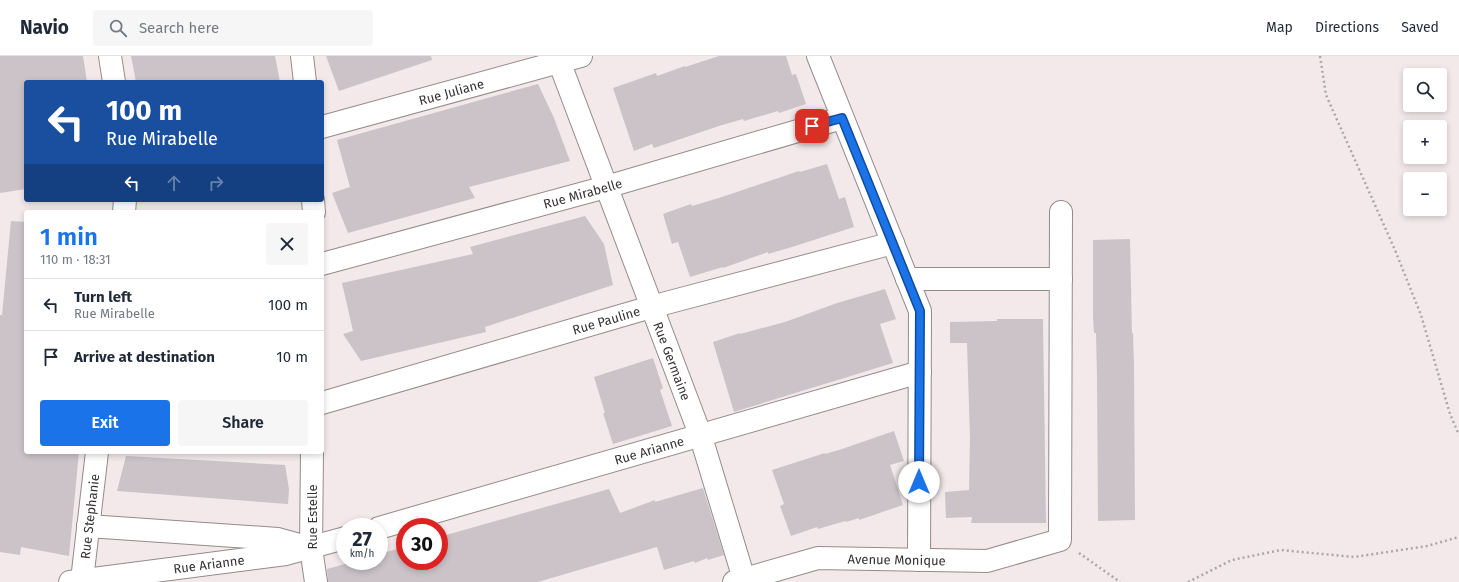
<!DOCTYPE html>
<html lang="en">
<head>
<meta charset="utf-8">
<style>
  :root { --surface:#fff; --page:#f6f6f7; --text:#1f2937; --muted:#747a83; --line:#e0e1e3; --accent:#1a73e8 }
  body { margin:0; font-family:"Fira Sans",sans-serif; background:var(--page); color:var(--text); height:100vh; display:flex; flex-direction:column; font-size:15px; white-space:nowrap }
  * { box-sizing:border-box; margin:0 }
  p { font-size:13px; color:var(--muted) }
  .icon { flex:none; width:22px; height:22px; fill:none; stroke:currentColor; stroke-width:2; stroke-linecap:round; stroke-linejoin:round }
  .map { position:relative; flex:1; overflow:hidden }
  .panel { position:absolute; left:24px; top:154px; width:300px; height:244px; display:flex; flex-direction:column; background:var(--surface); border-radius:4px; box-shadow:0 2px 6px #0003 }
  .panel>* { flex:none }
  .top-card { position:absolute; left:24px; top:24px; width:300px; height:122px; border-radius:4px; box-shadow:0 2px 6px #0003; background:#1a4fa0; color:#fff; overflow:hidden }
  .controls { position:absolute; left:1403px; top:12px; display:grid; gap:8px }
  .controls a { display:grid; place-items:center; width:44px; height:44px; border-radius:4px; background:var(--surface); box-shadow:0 2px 6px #0003; font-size:20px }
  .speed { position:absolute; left:336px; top:462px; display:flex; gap:8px; font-size:20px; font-weight:700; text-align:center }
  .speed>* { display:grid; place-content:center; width:52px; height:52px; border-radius:50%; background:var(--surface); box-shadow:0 2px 6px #0003; line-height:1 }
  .speed small { font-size:10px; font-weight:400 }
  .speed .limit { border:6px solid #d22; background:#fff; color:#111 }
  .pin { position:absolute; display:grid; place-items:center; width:34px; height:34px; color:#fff; margin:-17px; border-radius:8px; box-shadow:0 2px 6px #0006 }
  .me { position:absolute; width:44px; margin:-22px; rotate:0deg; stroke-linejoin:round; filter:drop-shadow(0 0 3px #0008) }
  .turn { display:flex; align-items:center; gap:14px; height:84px; padding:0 16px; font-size:18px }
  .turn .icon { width:52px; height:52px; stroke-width:2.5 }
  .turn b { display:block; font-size:28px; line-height:34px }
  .lanes { display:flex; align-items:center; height:38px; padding:0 16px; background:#0003; justify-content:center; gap:20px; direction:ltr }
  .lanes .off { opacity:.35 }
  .round { display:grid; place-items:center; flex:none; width:42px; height:42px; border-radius:4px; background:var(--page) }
  .head { display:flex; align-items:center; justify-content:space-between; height:68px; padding:0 16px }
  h1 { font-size:24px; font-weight:600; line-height:30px; color:var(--accent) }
  .primary-button { display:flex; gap:8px; margin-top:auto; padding:8px 16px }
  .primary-button a { flex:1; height:46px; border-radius:4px; background:var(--accent); color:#fff; font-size:16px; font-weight:600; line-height:46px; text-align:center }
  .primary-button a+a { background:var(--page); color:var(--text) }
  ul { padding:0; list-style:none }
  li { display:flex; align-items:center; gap:12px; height:52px; padding:0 16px; border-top:1px solid var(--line) }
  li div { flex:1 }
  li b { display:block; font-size:15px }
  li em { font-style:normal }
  header { display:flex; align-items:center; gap:24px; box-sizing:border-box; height:56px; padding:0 20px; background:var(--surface); border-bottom:1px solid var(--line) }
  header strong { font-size:19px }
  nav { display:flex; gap:22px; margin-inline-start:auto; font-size:14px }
  .search { width:280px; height:36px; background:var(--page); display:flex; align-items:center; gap:10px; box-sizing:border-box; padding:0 14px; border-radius:4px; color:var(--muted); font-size:15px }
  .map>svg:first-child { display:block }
  .building { fill:#cbc3c8 }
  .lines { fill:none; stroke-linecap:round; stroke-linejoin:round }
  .minor-casing { stroke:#948b8c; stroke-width:24 }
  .path { stroke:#aea6a6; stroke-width:2.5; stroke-dasharray:2 3; stroke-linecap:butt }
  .minor { stroke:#fff; stroke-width:22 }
  .route-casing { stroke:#114b97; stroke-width:10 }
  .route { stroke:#1a73e8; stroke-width:7 }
  .labels { text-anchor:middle; stroke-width:4; stroke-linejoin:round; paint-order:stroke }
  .street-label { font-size:13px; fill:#353131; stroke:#fff }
</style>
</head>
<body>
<header>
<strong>Navio</strong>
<div class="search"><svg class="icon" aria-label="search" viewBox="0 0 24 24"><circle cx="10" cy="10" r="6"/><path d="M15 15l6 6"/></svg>Search here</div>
<nav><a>Map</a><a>Directions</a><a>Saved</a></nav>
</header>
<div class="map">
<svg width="1459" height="526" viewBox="0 0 1459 526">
  <rect width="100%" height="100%" fill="#f3e9ea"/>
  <g class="building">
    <polygon points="0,0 83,0 87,26 26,26 26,133 0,137"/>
    <polygon points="131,0 275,0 280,26 136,26"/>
    <polygon points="326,0 431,0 432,4 339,35"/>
    <polygon points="719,0 786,0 792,19 796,18 806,48 779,57 778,55 744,65 743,63 719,70 654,92 652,88 634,95 613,32 656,17 657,20 685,10 685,11"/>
    <polygon points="538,28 554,62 570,105 469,131 475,142 348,177 332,137 350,131 337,84"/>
    <polygon points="827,108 839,143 845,141 854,171 792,191 768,198 768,196 723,212 723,211 690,221 678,186 672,188 663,158 691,148 692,150 722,141 799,115 800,116"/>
    <polygon points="585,160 604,188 613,229 485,271 486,276 361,305 343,278 353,275 342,227 473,198 470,191"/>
    <polygon points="11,165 26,166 26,396 79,396 69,500 21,491 20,499 0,496 0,259 2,259"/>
    <polygon points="1130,183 1132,277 1133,277 1134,308 1135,464 1098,465 1097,321 1096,277 1094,277 1093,261 1093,184"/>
    <polygon points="885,233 896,263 880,268 893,307 734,356 713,286 740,277 740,278 785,266 837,247"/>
    <polygon points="997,263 1043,263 1046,467 971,467 972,461 946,462 945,436 969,434 970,382 967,287 950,287 950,266 997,265"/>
    <polygon points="653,302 663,332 660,334 672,370 613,388 603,357 605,357 594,321"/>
    <polygon points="894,375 904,405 890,409 903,449 859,464 859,462 846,466 845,465 818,473 817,471 791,480 780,450 784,448 772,414 825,397 825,398 839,394"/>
    <polygon points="126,400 285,409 289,433 288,448 117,435"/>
    <polygon points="703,432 724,499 708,504 707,502 695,507 694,505 664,514 657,491 538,526 328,526 327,513 356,505 379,505 379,498 405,491 405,505 439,505 439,481 609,433 620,457 655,444 655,446"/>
  </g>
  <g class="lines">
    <g class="minor-casing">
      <g id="minor">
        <polyline points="110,0 114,26"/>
        <polyline points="302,0 305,26"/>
        <path id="s1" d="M 557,0 L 700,378 L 744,523"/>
        <polyline points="818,0 920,255 919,504"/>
        <path id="s2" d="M 322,71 L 581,0"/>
        <polyline points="313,144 314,156"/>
        <polyline points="124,156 125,144"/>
        <path id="s3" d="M 322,208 L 606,131 L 842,62"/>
        <polyline points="907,223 1061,223"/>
        <path id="s4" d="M 322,347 L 651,251 L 893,187"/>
        <polyline points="312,396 311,492 316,526"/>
        <polyline points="88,470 278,483 307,491"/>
        <path id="s5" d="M 379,472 L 920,316"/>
        <path id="s6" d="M 82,524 L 97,396"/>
        <path id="s7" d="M 70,526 L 286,498 L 345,482"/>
        <path id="s8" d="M 734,526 L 818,502 L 987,505 L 1060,484 L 1061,156"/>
      </g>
    </g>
    <g class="path">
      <polyline points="1320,0 1326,39 1395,194 1421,259 1450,358 1459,379"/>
      <polyline points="1079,497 1120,526"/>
      <polyline points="1188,526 1232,504 1281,494 1354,501 1427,490 1459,481"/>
    </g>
    <use href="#minor" class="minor"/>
  </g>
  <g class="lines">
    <g class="route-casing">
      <polyline id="route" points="812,70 842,62 920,255 919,426"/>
    </g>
    <use href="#route" class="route"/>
  </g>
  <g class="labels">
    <g class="street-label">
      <text dy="5" stroke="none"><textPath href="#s2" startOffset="134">Rue Juliane</textPath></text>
      <text dy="5" stroke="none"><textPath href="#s3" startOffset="270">Rue Mirabelle</textPath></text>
      <text dy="5" stroke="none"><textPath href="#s4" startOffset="296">Rue Pauline</textPath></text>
      <text dy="5" stroke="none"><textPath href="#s1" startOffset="326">Rue Germaine</textPath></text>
      <text dy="5" stroke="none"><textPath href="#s5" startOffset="281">Rue Arianne</textPath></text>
      <text dy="5" stroke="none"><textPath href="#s6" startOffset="64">Rue Stephanie</textPath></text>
      <text transform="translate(312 461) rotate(-90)" y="5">Rue Estelle</text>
      <text dy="5" stroke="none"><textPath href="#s8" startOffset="166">Avenue Monique</textPath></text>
      <text dy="5" stroke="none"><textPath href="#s7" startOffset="140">Rue Arianne</textPath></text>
    </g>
  </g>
</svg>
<div class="controls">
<a><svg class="icon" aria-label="search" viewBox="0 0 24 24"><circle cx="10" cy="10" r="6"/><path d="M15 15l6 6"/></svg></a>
<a>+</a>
<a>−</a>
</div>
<div class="speed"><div>27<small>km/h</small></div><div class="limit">30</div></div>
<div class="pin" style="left:812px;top:70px;background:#d93025"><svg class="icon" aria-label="arrive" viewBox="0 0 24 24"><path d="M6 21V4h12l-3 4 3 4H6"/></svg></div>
<svg class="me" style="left:919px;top:426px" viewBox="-20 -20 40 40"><circle r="19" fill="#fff"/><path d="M0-13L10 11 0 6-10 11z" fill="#1a73e8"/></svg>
<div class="top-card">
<div class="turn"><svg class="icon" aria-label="left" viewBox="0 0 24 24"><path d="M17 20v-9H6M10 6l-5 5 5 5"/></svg><div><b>100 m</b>Rue Mirabelle</div></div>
<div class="lanes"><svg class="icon" aria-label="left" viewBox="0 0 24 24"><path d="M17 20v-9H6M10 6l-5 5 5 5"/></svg><svg class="icon off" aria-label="ahead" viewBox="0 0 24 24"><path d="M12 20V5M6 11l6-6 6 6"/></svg><svg class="icon off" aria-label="right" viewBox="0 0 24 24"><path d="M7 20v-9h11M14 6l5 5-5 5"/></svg></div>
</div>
<section class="panel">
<div class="head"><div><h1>1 min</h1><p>110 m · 18:31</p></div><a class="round"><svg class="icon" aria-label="close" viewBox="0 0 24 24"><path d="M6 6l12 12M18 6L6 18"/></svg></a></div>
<ul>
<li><svg class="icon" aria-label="left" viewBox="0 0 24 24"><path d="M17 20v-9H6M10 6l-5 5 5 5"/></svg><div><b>Turn left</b><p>Rue Mirabelle</p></div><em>100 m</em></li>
<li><svg class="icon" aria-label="arrive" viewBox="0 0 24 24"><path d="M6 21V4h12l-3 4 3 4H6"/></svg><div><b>Arrive at destination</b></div><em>10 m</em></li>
</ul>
<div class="primary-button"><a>Exit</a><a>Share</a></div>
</section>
</div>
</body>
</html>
